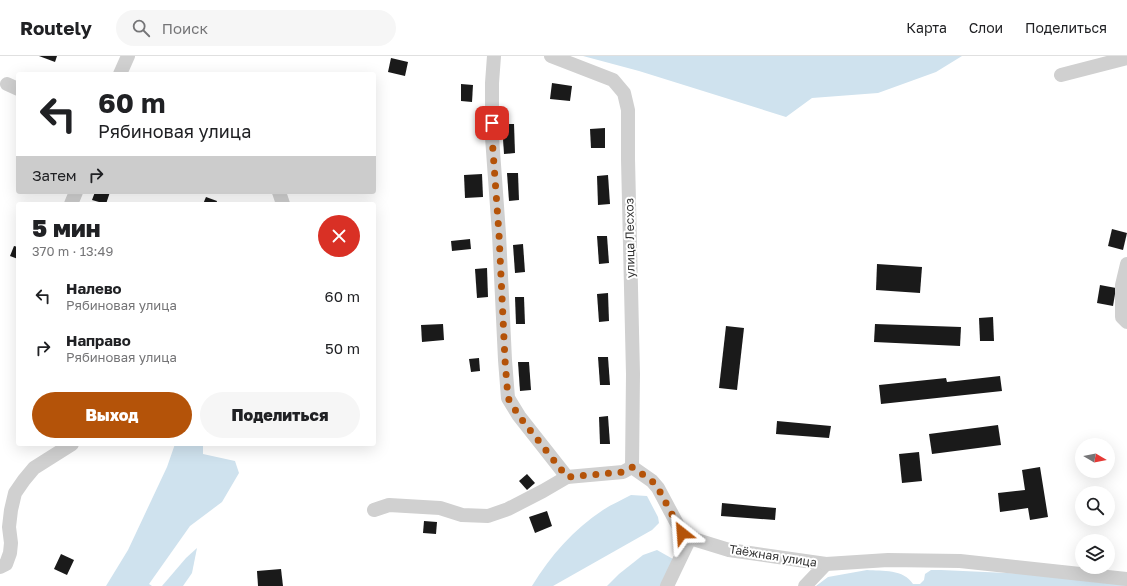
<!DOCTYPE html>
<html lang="ru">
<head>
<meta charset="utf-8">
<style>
  :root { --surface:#fff; --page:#f6f6f6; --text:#202124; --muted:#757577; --line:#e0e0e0; --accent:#b45309 }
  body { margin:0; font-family:"Golos Text",sans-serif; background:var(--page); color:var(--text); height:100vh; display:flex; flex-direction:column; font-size:15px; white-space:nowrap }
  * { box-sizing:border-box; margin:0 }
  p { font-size:13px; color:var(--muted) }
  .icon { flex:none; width:22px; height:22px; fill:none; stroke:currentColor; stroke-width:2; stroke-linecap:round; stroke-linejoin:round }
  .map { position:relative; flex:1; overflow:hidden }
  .details { position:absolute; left:16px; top:146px; width:360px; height:244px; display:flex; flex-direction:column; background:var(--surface); border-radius:4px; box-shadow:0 4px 16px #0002 }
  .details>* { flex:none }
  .guide { position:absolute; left:16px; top:16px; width:360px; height:122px; border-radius:4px; box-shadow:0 4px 16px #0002; background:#fff; color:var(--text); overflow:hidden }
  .needle { width:26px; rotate:100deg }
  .tools { position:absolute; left:1075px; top:382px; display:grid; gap:8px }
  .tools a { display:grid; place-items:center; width:40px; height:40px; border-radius:50%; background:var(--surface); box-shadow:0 4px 16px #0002; font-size:20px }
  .pin { position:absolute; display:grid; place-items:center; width:34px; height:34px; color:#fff; margin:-17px; border-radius:8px; box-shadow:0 2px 6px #0006 }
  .me { position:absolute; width:44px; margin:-22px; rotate:332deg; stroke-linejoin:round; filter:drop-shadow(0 0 3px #0008) }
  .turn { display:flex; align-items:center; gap:14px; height:84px; padding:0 16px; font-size:18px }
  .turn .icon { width:52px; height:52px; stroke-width:2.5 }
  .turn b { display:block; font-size:28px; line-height:34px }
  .then { display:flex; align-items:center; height:38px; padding:0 16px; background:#0003; gap:8px; font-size:15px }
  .round { display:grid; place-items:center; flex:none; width:42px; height:42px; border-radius:21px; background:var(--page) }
  .head { display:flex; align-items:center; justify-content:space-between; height:68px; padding:0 16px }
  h1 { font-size:24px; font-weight:800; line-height:30px }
  .action { display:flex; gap:8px; margin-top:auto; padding:8px 16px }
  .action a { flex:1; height:46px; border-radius:24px; background:var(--accent); color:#fff; font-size:16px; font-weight:800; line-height:46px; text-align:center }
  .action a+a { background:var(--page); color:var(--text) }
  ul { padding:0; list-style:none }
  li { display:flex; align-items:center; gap:12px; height:52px; padding:0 16px }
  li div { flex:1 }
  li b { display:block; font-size:15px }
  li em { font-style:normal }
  header { display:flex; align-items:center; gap:24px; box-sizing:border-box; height:56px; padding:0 20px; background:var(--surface); border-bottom:1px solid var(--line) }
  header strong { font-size:19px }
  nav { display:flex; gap:22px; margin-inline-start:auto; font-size:14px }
  .search { width:280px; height:36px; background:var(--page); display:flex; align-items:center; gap:10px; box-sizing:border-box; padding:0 14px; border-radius:22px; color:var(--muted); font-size:15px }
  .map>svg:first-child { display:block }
  .water { fill:#cfe2ee }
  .building { fill:#1a1a1a }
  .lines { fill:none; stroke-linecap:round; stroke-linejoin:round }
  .minor { stroke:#d0d0d0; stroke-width:14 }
  .route { stroke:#b45309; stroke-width:7; stroke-dasharray:0 12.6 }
  .labels { text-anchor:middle; stroke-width:4; stroke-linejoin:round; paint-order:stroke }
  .street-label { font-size:12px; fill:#333; stroke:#fff }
</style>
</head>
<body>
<header>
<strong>Routely</strong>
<div class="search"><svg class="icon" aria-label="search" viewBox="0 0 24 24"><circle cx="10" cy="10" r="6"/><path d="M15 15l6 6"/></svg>Поиск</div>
<nav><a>Карта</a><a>Слои</a><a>Поделиться</a></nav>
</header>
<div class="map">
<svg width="1127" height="530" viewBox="0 0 1127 530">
  <rect width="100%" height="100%" fill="#fff"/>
  <g class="water">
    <polygon points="583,0 962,0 936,16 878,37 812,42 786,61 639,15"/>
    <polygon points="175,388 203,388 203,398 235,405 239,417 222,446 190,470 149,528 152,530 106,530 128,494 167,411"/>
    <path d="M 631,439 L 647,440 L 658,461 L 659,467 L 652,474 L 553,530 L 532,530 C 550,500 574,473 603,454 C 612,448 622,444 631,439 Z"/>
    <polygon points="197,492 192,517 183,530 162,530 186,502"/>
    <polygon points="657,494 673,503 661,530 607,530 619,518 643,499"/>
    <path d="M 867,514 C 882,515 904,513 913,528 L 920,528 L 924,524 L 925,518 L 931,514 L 941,514 L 1073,520 L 1127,529 L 1127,530 L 816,530 L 828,521 Z"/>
  </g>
  <g class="building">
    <polygon points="39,0 57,0 55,6"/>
    <polygon points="391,2 408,6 405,20 388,16"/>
    <polygon points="552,27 572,30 570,45 550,43"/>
    <polygon points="461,28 473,29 472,46 461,45"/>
    <polygon points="502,68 514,68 515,97 504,98"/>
    <polygon points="605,72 605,92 591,92 590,73"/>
    <polygon points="507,117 518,117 519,144 509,145"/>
    <polygon points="482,118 483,141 465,142 464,119"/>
    <polygon points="608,119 610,148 598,149 597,120"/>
    <polygon points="95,136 110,136 106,148 92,144"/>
    <polygon points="206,141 217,145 216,148 203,148"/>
    <polygon points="1112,173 1127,177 1123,194 1108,190"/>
    <polygon points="597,180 607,180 609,207 599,208"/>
    <polygon points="470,183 471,193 452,195 451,185"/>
    <polygon points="523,188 525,216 515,217 513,189"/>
    <polygon points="14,190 18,191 18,203 10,200"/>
    <polygon points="877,208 922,211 920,237 876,234"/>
    <polygon points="487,212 488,241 477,242 475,213"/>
    <polygon points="1100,229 1116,232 1113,250 1097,247"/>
    <polygon points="608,237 609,265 599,266 597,238"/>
    <polygon points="515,241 524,241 525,268 516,268"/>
    <polygon points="993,261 994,285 980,285 979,262"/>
    <polygon points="443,268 444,284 422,286 421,269"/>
    <polygon points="875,268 961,271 960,290 874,286"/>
    <polygon points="726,270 744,272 737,334 719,332"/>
    <polygon points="598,301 608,301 610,329 600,329"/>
    <polygon points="479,302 480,315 471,316 469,303"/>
    <polygon points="518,306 529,306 531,334 520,335"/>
    <polygon points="1000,320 1002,335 881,348 879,329 946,322 947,326"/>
    <polygon points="608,360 610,388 600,388 599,361"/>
    <polygon points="777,365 831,370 829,382 776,378"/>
    <polygon points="998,369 1001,389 932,398 929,378"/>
    <polygon points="919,396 922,425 902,427 899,398"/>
    <polygon points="1040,411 1048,461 1030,464 1028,452 1000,456 998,437 1025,434 1022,414"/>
    <polygon points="527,418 535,427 527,434 519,425"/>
    <polygon points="722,447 776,452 775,464 721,460"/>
    <polygon points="547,455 552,470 535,477 529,461"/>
    <polygon points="424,465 437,466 436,478 423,477"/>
    <polygon points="61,498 74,504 67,519 54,513"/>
    <polygon points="281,513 283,530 258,530 257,515"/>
  </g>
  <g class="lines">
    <g class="minor">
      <polyline points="494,0 492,27 492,81 499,178 505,304 508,342 519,360 567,421 623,416 632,411"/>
      <polyline points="551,0 613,24 624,37 628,54 628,103 633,318 632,411"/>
      <polyline points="120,18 128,0"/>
      <polyline points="1061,19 1127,2"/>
      <polyline points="7,28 18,33"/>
      <polyline points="279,136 283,148"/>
      <polyline points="71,148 76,136"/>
      <polyline points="1127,208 1122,229 1122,261 1127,266"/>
      <polyline points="632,411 652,425 658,432 682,477 690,482 729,494 826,508 805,530"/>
      <polyline points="374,454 389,449 440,452 462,459 488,460 508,453 543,435 567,421"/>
      <polyline points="826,508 888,504 960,505 1127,523"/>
      <polyline points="0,511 6,508 10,497 11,487 9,471 11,454 15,437 24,424 34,412 72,388"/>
      <polyline points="667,530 690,482"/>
    </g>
  </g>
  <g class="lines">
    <polyline class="route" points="492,67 492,81 499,178 505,304 508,342 519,360 567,421 623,416 632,411 652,425 658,432 682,477"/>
  </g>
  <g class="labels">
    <g class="street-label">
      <text transform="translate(630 182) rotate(-91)" y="4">улица Лесхоз</text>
      <text transform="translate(773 500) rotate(9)" y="4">Таёжная улица</text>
    </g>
  </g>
</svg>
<div class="tools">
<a><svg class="needle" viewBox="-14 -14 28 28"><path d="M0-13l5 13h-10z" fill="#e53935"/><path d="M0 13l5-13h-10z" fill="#757577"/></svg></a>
<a><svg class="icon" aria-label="search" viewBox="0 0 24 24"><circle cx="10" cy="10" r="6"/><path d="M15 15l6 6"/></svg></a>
<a><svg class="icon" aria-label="layers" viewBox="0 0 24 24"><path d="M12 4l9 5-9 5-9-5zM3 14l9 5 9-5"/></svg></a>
</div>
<div class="pin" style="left:492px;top:67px;background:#d93025"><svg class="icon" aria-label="arrive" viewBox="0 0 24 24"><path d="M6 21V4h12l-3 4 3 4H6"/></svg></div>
<svg class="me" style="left:682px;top:477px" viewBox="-20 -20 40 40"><path d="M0-17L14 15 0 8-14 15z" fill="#b45309" stroke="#fff" stroke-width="4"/></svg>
<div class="guide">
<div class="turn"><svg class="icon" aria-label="left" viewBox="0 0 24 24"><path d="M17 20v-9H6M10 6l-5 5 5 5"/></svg><div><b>60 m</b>Рябиновая улица</div></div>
<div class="then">Затем<svg class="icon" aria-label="right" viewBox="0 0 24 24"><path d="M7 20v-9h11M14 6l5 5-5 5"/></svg></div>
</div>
<section class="details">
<div class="head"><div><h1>5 мин</h1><p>370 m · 13:49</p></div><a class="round" style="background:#d93025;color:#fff"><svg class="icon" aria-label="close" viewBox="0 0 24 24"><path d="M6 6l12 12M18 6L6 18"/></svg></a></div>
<ul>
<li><svg class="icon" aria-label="left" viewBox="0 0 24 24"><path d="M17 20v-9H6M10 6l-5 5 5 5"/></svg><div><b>Налево</b><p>Рябиновая улица</p></div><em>60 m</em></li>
<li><svg class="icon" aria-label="right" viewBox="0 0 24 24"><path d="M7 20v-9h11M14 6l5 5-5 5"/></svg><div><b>Направо</b><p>Рябиновая улица</p></div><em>50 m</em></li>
</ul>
<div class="action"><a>Выход</a><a>Поделиться</a></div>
</section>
</div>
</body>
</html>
